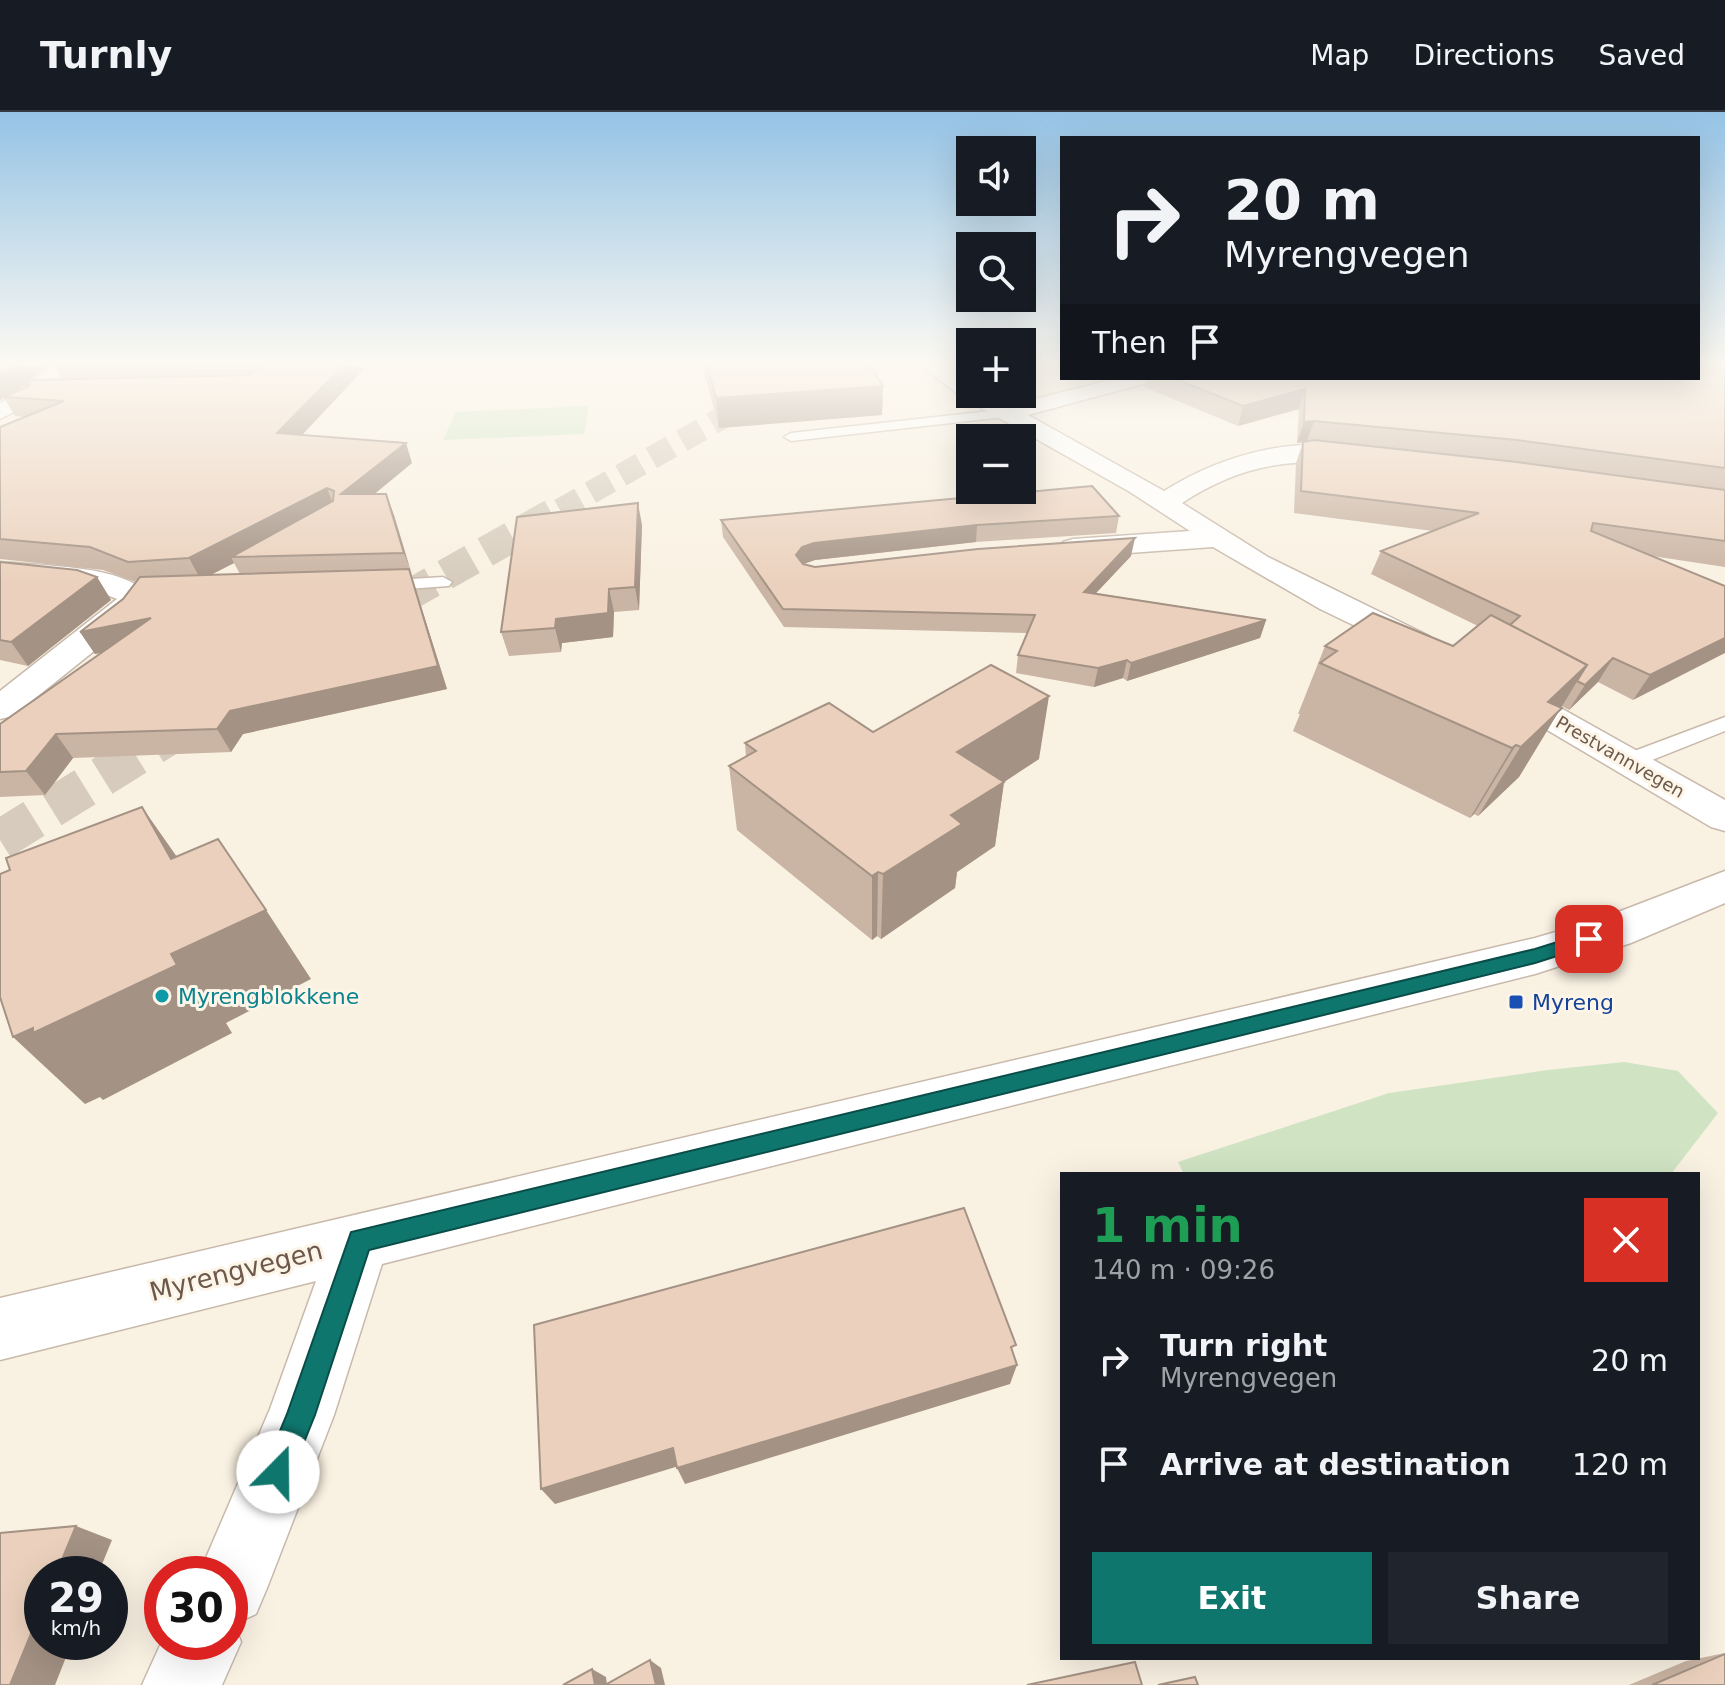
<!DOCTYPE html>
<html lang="en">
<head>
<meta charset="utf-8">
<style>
  :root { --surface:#171b24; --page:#20242c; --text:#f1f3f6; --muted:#9ea1a6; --line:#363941; --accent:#0f766e }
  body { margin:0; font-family:"DejaVu Sans",sans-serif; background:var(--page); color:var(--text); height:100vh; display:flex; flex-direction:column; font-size:30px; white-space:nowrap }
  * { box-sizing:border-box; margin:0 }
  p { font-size:26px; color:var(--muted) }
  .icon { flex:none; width:44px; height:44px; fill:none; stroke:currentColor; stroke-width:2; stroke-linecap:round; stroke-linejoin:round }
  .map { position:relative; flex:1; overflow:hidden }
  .side { position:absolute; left:1060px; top:1060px; width:640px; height:488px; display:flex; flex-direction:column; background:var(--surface); border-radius:0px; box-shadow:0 8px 32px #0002 }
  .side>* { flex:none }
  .top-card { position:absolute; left:1060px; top:24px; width:640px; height:244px; border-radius:0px; box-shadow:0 8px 32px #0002; background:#171b24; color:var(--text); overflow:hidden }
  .controls { position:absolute; left:956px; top:24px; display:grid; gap:16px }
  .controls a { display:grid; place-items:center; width:80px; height:80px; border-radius:0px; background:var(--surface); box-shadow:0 8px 32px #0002; font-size:40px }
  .speed { position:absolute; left:24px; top:1444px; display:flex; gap:16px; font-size:40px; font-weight:700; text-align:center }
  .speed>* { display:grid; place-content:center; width:104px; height:104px; border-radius:50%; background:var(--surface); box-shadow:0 8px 32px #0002; line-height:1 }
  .speed small { font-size:20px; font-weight:400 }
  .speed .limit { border:12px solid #d22; background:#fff; color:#111 }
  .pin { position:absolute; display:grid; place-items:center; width:68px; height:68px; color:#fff; margin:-34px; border-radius:16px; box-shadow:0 4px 12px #0006 }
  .me { position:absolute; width:88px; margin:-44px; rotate:22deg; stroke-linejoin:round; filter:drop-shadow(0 0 6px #0008) }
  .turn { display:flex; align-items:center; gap:28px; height:168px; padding:0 32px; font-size:36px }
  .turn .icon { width:104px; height:104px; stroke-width:2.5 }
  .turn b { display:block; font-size:56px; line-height:68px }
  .then { display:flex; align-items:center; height:76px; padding:0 32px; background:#0003; gap:16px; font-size:30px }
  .round { display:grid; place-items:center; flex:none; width:84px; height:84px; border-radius:0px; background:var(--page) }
  .overview { display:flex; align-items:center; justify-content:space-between; height:136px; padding:0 32px }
  h1 { font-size:48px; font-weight:800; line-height:60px; color:#1e9e55 }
  .button { display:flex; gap:16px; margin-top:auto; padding:16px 32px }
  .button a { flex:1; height:92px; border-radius:0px; background:var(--accent); color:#fff; font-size:32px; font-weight:800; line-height:92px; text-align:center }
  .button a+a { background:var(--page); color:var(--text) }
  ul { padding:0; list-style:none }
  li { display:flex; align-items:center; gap:24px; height:104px; padding:0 32px }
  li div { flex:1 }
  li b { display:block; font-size:30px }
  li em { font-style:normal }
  header { display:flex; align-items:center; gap:48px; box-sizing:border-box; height:112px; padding:0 40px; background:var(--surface); border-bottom:2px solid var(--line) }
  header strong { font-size:38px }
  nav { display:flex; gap:44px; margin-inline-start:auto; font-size:28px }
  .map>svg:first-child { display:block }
  .green { fill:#d0e4c3 }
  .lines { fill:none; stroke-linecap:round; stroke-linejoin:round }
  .primary-tunnel-far2 { stroke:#d6cbbc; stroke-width:23; stroke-dasharray:23 12; stroke-linecap:butt }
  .primary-tunnel-far1 { stroke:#d6cbbc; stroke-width:31; stroke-dasharray:31 15; stroke-linecap:butt }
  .primary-tunnel { stroke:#d6cbbc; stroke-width:40; stroke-dasharray:40 20; stroke-linecap:butt }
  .lane-casing { stroke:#c8b9ab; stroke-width:3 }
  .street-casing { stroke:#c8b9ab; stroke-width:3 }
  .lane { fill:#fff; fill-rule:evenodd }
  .street { fill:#fff; fill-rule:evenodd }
  .wall { fill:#cab4a3; fill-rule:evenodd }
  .shaded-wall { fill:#a49284 }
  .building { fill:#ebd1bd; stroke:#a49284; stroke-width:2 }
  .route { fill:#0f766e; stroke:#0a4d48; stroke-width:2 }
  .culture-dot { fill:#0f9aa8; stroke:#fcf5e8; stroke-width:3 }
  .transit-dot { fill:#1a4fb4; stroke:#fcf5e8; stroke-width:3 }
  .labels { text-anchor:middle; stroke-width:6; stroke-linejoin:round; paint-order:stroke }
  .far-street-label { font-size:18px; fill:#6d594c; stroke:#fcf5e8 }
  .culture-label { font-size:22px; fill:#0d838f; stroke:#fcf5e8; text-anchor:start }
  .transit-label { font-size:22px; fill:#164399; stroke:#fcf5e8; text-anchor:start }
  .near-street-label { font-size:26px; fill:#6d594c; stroke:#fcf5e8 }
</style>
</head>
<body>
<header>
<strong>Turnly</strong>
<nav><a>Map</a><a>Directions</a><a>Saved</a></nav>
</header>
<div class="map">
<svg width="1725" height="1573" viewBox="0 0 1725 1573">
  <rect width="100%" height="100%" fill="#f9f1e2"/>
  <g class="green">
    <polygon points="589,294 584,322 443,328 456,300"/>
    <polygon points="1624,950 1678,959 1718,1001 1671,1062 1184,1062 1178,1050 1389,981 1548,958"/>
  </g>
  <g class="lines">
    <polyline class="primary-tunnel-far2" points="560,398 815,253"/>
    <polyline class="primary-tunnel-far1" points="365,508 563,396"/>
    <polyline class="primary-tunnel" points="0,728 185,613"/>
    <g class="lane-casing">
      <g id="lane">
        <polygon points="1008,297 1013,298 1013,304 791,329 784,325 791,321"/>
        <polygon points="443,465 452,470 449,474 379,479 370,474 379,469"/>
        <polygon points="1725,605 1725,619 1637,654 1621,654 1618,649 1621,644"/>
      </g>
    </g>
    <g class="street-casing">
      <g id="street">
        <polygon points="51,253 73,253 42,286 0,307 0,291 26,276"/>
        <path d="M 920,253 L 944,253 L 970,270 L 970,282 L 990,282 L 1011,293 L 1118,266 L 1154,266 L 1150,270 L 1028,303 L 1164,379 C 1223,342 1300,321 1370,339 L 1373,344 L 1370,349 L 1361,351 C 1290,347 1243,351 1182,391 L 1268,445 L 1429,524 L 1433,531 L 1429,538 L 1417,541 L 1405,538 L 1320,497 L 1213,435 L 1073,445 L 1063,442 L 1059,436 L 1063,430 L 1073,427 L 1190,419 L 1130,380 L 962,285 Z"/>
        <path d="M 0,450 C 38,454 127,452 150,485 L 134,507 L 13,604 L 0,607 L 0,579 L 117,487 L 92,477 L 0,468 Z"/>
        <polygon points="1502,567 1514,570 1725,688 1725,719 1711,715 1490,584 1485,577 1490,570"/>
        <polygon points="1725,759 1725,791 1631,831 1535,862 382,1152 334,1303 267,1476 256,1502 234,1512 241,1530 222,1573 142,1573 162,1529 230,1530 230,1462 199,1462 270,1297 316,1169 0,1248 0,1186 1535,826 1600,807"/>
      </g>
    </g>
    <use href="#lane" class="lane"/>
    <use href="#street" class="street"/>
  </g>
  <g class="wall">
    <path d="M 0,253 L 47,253 L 26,272 L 63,268 L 55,253 L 361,253 L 363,258 L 302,323 L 412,351 L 374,382 L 386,382 L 447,577 L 243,622 L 231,640 L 73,646 L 45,683 L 0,685 L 0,612 L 101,541 L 95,542 L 80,520 L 123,487 L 136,470 L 103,458 L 0,447 L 0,315 L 24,305 L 15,304 L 4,286 ZM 25,273 L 26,275 L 8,283 ZM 234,451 L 240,462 L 210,463 Z"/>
    <polygon points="702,253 870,253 883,274 882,303 719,316"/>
    <polygon points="1725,253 1725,455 1652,444 1725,474 1633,588 1598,570 1569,598 1562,594 1519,665 1478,704 1474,702 1470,706 1293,619 1300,602 1298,602 1325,534 1453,534 1478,514 1371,462 1381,439 1433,419 1294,401 1296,351 1303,330 1308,329 1297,331 1299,297 1238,314 1144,275 1146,266 1698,266"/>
    <polygon points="1119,404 1116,421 976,430 815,448 804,452 815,455 1131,444 1096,481 1266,508 1260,526 1127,569 1123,566 1094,575 1016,561 1018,543 1027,521 784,515 723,425 721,408"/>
    <polygon points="642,413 639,498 614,500 613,525 562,531 561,540 509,544 501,520"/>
    <polygon points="0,450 97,465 111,488 28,554 0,548"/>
    <polygon points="873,620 1039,647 1004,670 995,734 957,760 955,776 881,827 877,824 872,828 737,718 729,654 746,645 745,631"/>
    <polygon points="1725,1541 1725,1573 1629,1573 1686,1549"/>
  </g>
  <g class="shaded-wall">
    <polygon points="16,253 47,253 24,274 0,288 0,263"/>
    <polygon points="344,253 361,253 363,258 285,341 277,321"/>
    <polygon points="883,274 882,303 719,316 716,286"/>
    <polygon points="1305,277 1299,297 1238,314 1243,294"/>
    <polygon points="1314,309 1307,329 1297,331 1304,310"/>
    <polygon points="406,331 412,351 349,403 341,382"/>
    <polygon points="327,376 335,397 231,445 234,451 201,468 189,446"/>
    <polygon points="386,382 394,403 412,463 404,441"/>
    <polygon points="638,391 642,413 639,498 635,475"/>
    <polygon points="977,413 976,430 815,448 803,452 796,443 802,435 814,431"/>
    <polygon points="1135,426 1131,444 1081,497 1084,480"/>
    <polygon points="409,457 447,577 243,622 231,640 217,617 230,599"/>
    <polygon points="97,465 111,488 28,554 11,530"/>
    <polygon points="609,477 614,500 613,525 562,531 561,540 555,516 556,507"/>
    <polygon points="151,506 164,528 95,542 80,520"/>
    <polygon points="1266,508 1260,526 1127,569 1131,551"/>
    <polygon points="1725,526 1725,541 1633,588 1650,563"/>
    <polygon points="1613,546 1598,570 1569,598 1585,573"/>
    <polygon points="1127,548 1123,566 1094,575 1098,556"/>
    <polygon points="1587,553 1519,665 1478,704 1548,590"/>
    <polygon points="1049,584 1039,647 1004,670 995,734 957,760 955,776 881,827 883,762 957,640"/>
    <polygon points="56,622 73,646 45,683 26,659"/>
    <polygon points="1516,633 1474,702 1470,706 1512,636"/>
    <polygon points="142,695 191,765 171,747"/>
    <polygon points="878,760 877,824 872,828 872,764"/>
    <polygon points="266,798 311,867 226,911 232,921 103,988 100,985 85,992 13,925 33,916 171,842"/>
    <polygon points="1017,1253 1010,1272 685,1372 677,1356"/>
    <polygon points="673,1336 682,1353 555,1392 541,1377"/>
    <polygon points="76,1414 112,1428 98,1462 56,1462"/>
    <polygon points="42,1495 42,1530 72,1530 55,1573 10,1573"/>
    <polygon points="650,1548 661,1556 665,1573 656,1573"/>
    <polygon points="592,1557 606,1565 607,1573 595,1573"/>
  </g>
  <g class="building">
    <polygon points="0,253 16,253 0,263"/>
    <polygon points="263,253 344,253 277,321 406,331 341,382 386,382 404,441 231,445 333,389 334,379 327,376 189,446 128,450 90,435 0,427 0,315 64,289 4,285 31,273 25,273 33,268 249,263"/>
    <polygon points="707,253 870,253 883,274 716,286"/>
    <polygon points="1698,253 1725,253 1725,356 1517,328 1314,309 1304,310 1305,277 1243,294 1173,266 1698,266"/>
    <polygon points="1314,328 1517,350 1725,378 1725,429 1593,411 1591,419 1725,474 1725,526 1650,563 1613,546 1585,573 1577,569 1587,553 1510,513 1520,504 1381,439 1479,401 1301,379 1303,330"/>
    <polygon points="1092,374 1119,404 977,413 814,431 802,435 796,443 803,452 815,455 978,437 1135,426 1084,480 1266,508 1131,551 1127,548 1098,556 1018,543 1035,503 783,497 721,408"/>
    <polygon points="638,391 635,475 609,477 608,501 556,507 555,516 501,520 517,405"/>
    <polygon points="0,450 77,458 97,465 11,530 0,528"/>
    <polygon points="409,457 438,554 230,599 217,617 56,622 26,659 0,660 0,612 151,506 80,520 123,487 140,465"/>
    <polygon points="1373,501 1453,534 1491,503 1587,553 1548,590 1562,596 1521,635 1516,633 1512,636 1320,551 1337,539 1325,534"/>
    <polygon points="991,553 1049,584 957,640 1004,670 951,703 962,712 883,762 878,760 872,764 729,654 756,639 745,631 829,591 873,620"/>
    <polygon points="142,695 171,747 218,727 266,798 171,842 177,853 33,921 33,916 13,925 0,885 0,762 10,758 6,746"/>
    <polygon points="964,1096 1016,1233 1011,1235 1017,1253 677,1356 673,1336 541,1377 534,1213"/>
    <polygon points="76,1414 56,1462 42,1462 42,1495 10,1573 0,1573 0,1421"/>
    <polygon points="1725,1542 1725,1573 1652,1573"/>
    <polygon points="650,1548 656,1573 605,1573"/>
    <polygon points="1135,1550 1142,1573 1027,1573"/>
    <polygon points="592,1557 595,1573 563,1573"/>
    <polygon points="1195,1565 1198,1573 1158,1573"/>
  </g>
  <linearGradient id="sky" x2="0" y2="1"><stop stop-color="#95c3e5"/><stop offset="0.53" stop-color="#fcf9f2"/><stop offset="1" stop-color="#fcf9f2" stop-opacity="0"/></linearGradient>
  <rect width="1725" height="473" fill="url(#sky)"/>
  <polygon class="route" points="1589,820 1595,822 1598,827 1595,832 1535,851 369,1138 315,1303 288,1370 278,1374 267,1370 263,1360 287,1302 351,1120 1535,837"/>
  <circle class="culture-dot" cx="162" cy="884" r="8"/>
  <rect class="transit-dot" x="1508" y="882" width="16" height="16" rx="4"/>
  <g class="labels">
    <g class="far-street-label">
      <text transform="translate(1620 645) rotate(30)" y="6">Prestvannvegen</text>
    </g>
    <g class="culture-label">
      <text x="178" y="892">Myrengblokkene</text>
    </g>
    <g class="transit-label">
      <text x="1532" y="898">Myreng</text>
    </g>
    <g class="near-street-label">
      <text transform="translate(236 1159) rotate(-14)" y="9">Myrengvegen</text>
    </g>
  </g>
</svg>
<div class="controls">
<a><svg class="icon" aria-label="sound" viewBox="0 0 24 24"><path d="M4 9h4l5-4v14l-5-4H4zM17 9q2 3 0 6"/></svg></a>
<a><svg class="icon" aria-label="search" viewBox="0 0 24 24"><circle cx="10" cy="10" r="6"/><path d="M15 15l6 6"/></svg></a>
<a>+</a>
<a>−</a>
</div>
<div class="speed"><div>29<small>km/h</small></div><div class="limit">30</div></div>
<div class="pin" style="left:1589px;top:827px;background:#d93025"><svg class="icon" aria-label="arrive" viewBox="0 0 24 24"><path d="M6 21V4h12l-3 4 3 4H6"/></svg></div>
<svg class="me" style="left:278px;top:1360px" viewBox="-20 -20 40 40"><circle r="19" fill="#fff"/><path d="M0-13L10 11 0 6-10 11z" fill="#0f766e"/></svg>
<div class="top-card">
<div class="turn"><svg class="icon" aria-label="right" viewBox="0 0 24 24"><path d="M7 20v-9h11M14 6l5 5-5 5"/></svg><div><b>20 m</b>Myrengvegen</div></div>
<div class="then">Then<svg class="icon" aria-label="arrive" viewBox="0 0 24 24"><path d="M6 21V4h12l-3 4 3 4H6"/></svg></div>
</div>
<section class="side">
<div class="overview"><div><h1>1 min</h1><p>140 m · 09:26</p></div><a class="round" style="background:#d93025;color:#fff"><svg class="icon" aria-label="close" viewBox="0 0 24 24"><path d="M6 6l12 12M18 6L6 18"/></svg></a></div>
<ul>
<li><svg class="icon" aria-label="right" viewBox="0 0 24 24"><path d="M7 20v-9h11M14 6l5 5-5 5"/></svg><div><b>Turn right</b><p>Myrengvegen</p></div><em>20 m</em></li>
<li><svg class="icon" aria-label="arrive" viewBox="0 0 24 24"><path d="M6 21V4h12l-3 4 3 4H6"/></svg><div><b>Arrive at destination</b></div><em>120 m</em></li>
</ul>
<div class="button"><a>Exit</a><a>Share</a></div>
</section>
</div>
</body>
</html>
